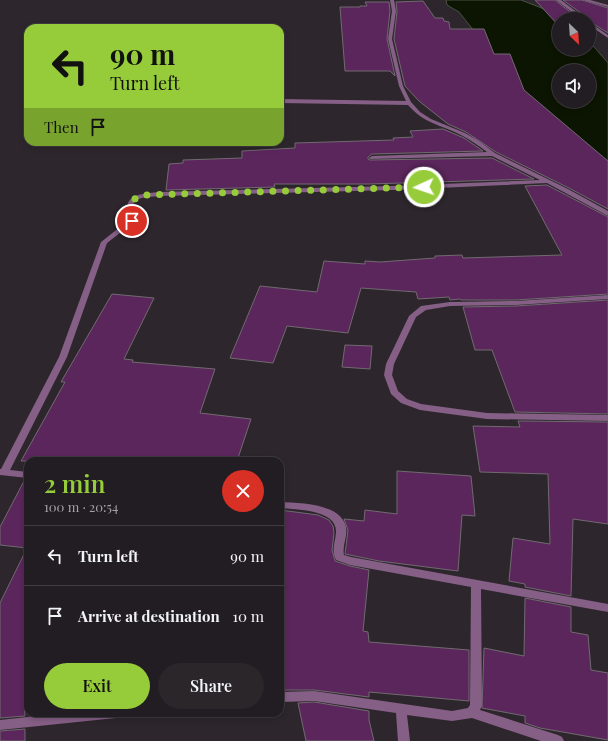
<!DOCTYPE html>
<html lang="en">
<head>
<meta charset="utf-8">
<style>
  :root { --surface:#221d22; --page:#2a262a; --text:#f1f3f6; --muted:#a2a2a5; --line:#3f3b40; --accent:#96cc39 }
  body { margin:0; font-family:"Playfair Display",serif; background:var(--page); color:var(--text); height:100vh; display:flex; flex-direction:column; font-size:15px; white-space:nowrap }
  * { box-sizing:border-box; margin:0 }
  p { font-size:13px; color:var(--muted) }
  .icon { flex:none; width:22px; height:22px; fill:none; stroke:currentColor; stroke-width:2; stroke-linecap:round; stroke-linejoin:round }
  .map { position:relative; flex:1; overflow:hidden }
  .sheet { position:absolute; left:24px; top:457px; width:260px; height:260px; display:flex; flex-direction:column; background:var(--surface); border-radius:12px; box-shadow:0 2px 6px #0003,0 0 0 1px var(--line) }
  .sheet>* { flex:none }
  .top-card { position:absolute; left:24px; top:24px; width:260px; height:122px; border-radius:12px; box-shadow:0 2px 6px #0003,0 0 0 1px var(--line); background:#96cc39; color:#111; overflow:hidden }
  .needle { width:26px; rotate:155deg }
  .tools { position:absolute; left:552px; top:12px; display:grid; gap:8px }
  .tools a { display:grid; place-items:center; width:44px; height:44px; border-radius:50%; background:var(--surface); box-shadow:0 2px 6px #0003,0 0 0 1px var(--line); font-size:20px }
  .pin { position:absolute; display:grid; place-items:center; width:34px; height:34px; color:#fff; margin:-17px; border:2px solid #fff; border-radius:50%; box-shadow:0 1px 4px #0007 }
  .me { position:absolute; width:44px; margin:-22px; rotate:267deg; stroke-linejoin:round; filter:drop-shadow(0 0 3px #0008) }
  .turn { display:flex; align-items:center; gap:14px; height:84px; padding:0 20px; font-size:18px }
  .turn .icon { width:52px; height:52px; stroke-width:2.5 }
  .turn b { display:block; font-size:28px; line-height:34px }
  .then { display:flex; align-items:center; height:38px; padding:0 20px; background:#0003; gap:8px; font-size:15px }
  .round { display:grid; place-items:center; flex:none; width:42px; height:42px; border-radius:21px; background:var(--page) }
  .summary { display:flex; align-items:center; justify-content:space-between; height:68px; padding:0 20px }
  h1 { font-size:24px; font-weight:600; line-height:30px; color:var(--accent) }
  .action { display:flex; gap:8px; margin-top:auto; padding:8px 20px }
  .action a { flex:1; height:46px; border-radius:24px; background:var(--accent); color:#111; font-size:16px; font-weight:600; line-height:46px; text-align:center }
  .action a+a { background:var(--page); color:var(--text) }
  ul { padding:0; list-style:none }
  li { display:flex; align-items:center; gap:12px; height:60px; padding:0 20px; border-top:1px solid var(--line) }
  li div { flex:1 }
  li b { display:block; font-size:15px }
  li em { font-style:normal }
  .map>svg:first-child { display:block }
  .water { fill:#0c1501; stroke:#4a5043; fill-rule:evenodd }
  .building { fill:#5b265c; stroke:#716a70 }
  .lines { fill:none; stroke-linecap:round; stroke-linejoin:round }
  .street { fill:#865f86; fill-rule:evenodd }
  .route { stroke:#96cc39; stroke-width:7; stroke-dasharray:0 12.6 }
</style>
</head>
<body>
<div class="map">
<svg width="608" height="741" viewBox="0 0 608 741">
  <rect width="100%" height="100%" fill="#2d272d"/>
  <path class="water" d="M 446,0 L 521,0 L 544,9 L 559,19 L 559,49 L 589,49 L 589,41 L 608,63 L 608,175 L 548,124 L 459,12 L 447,5 ZM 559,71 L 589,71 L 589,101 L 559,101 Z"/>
  <g class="building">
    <polygon points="535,0 555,0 579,19 559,19 559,26"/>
    <polygon points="563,0 582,0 608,8 608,33 589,21 589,19"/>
    <polygon points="423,1 435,18 443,18 444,21 449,22 450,29 484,29 494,54 510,54 524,90 608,161 608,209 569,188 496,152 466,132 448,124 419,101 405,86 394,39 397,11 396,2"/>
    <polygon points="365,2 389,2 390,11 387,39 395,76 390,71 345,71 340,7 360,7 360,6 367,6"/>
    <polygon points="443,129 464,138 483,151 372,154 368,157 368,159 370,160 492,158 534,179 368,184 274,184 275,187 166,190 169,164 183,163 183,160 242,158 242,151 295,148 295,143 394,140 393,138 413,137 410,131"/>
    <polygon points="547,185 608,217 608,294 516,300 461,300 460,299 450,300 449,297 418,299 416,292 361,288 348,333 287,326 273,363 230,358 260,286 317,292 324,261 365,264 365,261 380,262 435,258 435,256 462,255 463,258 562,255 525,186"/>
    <polygon points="112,294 154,298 124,359 133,360 132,362 215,369 200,413 251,419 237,461 21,461 65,382 61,382"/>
    <polygon points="608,300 608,414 515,412 492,350 475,350 463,307 516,306"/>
    <polygon points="345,345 372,346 370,369 342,367"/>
    <polygon points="518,421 608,422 608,524 573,519 571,596 525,587 525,584 509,581 513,538 550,544 548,474 480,472 473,426 520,427"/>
    <polygon points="397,471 471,476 475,516 462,515 458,571 379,561 345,554 348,530 344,519 364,521 365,510 397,514"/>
    <polygon points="25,479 28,479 28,704 24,704 25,716 0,718 0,603 27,548 0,545 0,527"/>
    <polygon points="280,510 318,515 329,520 333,526 334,533 332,550 335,561 350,566 369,570 363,631 368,632 369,642 469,650 469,701 369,692 369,697 314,690 280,690"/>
    <polygon points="525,598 571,607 571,632 588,635 591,670 608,673 608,740 540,728 525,723 525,716 482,708 484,648 524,656"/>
    <polygon points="314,702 369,711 369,720 374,741 306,741 298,703"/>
    <polygon points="25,729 25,741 0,741 0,731"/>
  </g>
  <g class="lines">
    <g class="street">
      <path d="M 390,0 L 394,0 L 396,11 L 392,39 L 403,86 L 411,102 L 420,112 L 431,119 L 465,133 L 479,141 L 495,153 L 568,189 L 608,211 L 608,216 L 547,183 L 393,190 L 160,196 C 139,198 128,196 135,221 L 134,222 L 107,243 L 67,357 L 10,470 L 28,472 L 28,478 L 0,475 L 0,469 L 1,469 L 59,357 L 101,242 L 129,220 C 121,194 139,194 160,192 L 393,186 L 540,180 L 492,156 L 370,159 L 369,158 L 372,156 L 487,152 C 479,146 471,140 461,135 C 439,124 425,124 408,105 L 280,103 L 280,99 L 406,101 L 399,86 L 388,39 L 392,11 Z"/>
      <polygon points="556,0 561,0 586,19 581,19"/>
      <polygon points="583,0 590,0 608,5 608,7"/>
      <polygon points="589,22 608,35 608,38 589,25"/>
      <polygon points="608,295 608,299 516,305 450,306 426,310 416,317 394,364 392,375 398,391 407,399 421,404 487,413 608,415 608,421 487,419 420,410 401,403 391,394 384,375 386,364 409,316 421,306 450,302 516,301"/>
      <path d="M 280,502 C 299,503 341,503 346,527 C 348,536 342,545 344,555 L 351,557 L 608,604 L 608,612 L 481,589 L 482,706 L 480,710 L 558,735 L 562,737 L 564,741 L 541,741 L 472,718 L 452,721 L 407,715 L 410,741 L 398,741 L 396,713 L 314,701 L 280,702 L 280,692 L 314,691 L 452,711 L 468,708 L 470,705 L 471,587 L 350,565 L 336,560 C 331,550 335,543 336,533 C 338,509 296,510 280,508 Z"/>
      <polygon points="64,713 122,713 120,717 116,718 0,730 0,720"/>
    </g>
  </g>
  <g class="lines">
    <polyline class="route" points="132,221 129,207 132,200 145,195 424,187"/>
  </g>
</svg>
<div class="tools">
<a><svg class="needle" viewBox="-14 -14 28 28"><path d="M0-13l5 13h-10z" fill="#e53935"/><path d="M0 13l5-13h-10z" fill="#a2a2a5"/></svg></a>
<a><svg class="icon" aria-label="sound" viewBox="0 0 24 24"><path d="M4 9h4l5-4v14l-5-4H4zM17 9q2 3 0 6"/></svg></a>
</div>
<div class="pin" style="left:132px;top:221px;background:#d93025"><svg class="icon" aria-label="arrive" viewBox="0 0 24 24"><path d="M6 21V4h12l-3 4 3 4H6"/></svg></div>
<svg class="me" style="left:424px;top:187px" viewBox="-20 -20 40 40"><circle r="17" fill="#96cc39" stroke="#fff" stroke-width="3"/><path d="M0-11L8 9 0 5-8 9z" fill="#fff"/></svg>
<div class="top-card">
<div class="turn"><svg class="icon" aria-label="left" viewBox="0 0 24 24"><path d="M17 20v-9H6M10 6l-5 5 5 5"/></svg><div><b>90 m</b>Turn left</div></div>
<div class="then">Then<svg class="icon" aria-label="arrive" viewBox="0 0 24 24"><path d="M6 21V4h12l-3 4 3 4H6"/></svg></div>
</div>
<section class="sheet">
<div class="summary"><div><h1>2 min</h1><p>100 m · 20:54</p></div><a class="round" style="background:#d93025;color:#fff"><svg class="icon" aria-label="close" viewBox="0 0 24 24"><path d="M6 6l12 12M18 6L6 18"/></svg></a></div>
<ul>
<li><svg class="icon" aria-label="left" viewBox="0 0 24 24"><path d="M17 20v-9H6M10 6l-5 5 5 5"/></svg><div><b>Turn left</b></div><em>90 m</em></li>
<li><svg class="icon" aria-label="arrive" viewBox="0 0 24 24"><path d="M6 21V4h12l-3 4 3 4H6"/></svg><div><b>Arrive at destination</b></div><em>10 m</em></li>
</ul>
<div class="action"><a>Exit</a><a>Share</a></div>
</section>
</div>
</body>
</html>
